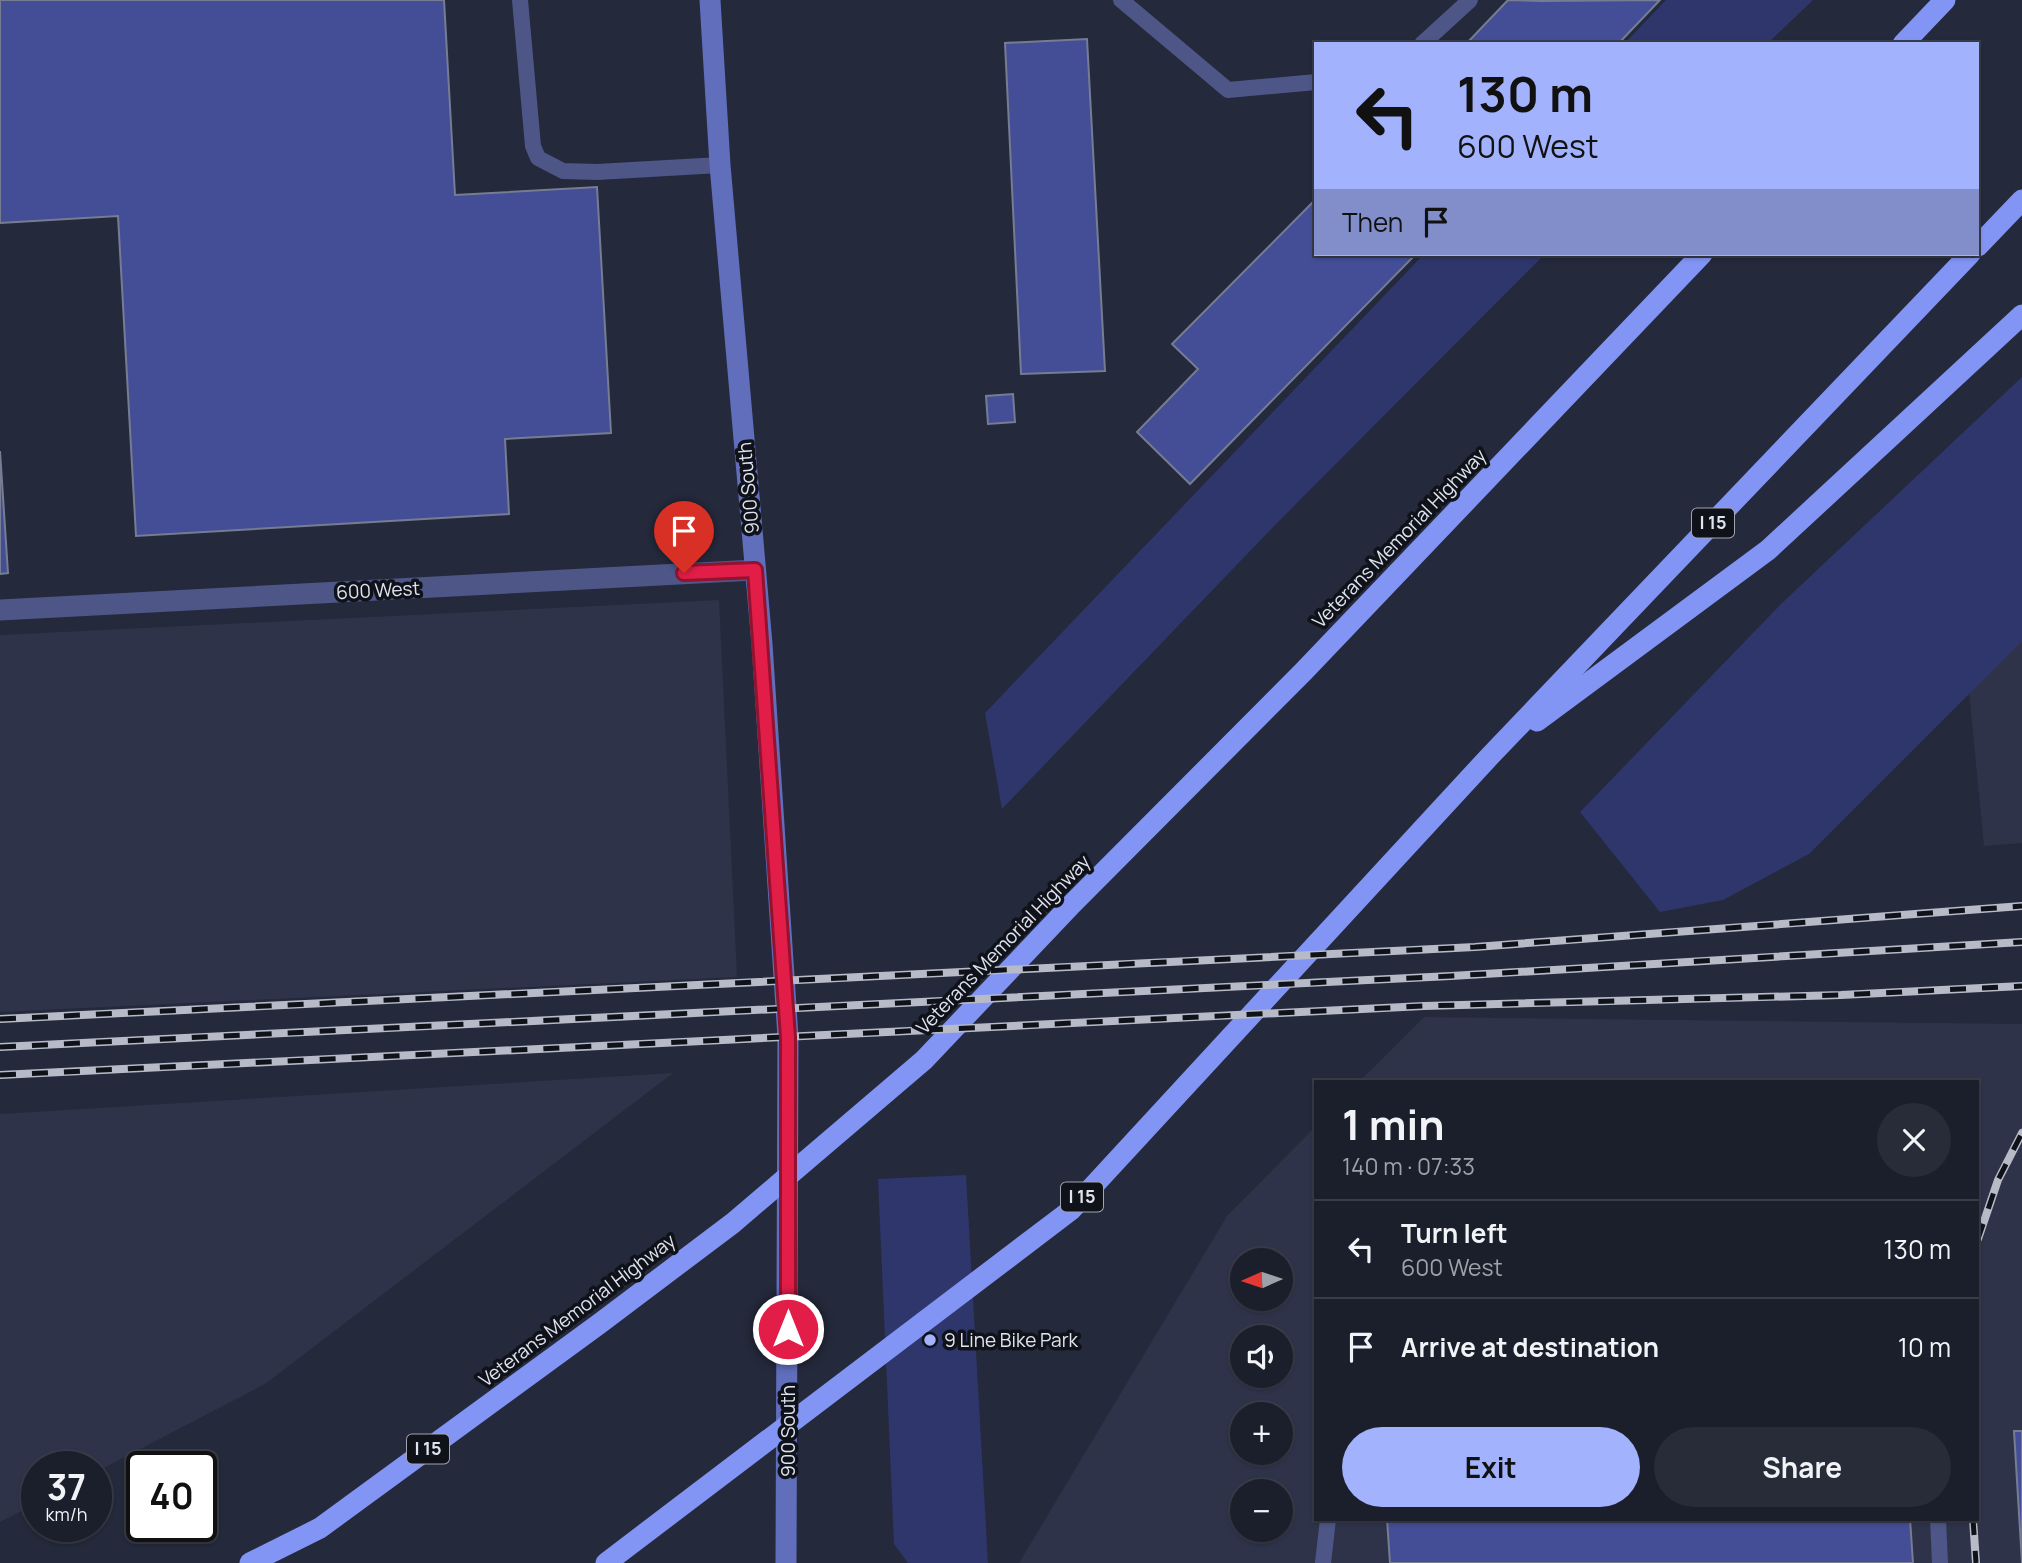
<!DOCTYPE html>
<html lang="en">
<head>
<meta charset="utf-8">
<style>
  :root { --surface:#1b1f2c; --page:#282c38; --text:#f1f3f6; --muted:#a0a2a9; --line:#393d48; --accent:#a2b2fd }
  body { margin:0; font-family:Manrope,sans-serif; background:var(--page); color:var(--text); height:100vh; display:flex; flex-direction:column; font-size:26px; white-space:nowrap }
  * { box-sizing:border-box; margin:0 }
  p { font-size:23px; color:var(--muted) }
  .icon { flex:none; width:38px; height:38px; fill:none; stroke:currentColor; stroke-width:2; stroke-linecap:round; stroke-linejoin:round }
  .map { position:relative; flex:1; overflow:hidden }
  .drawer { position:absolute; left:1314px; top:1080px; width:665px; height:441px; display:flex; flex-direction:column; background:var(--surface); border-radius:0px; box-shadow:0 2px 5px #0004,0 0 0 2px var(--line) }
  .drawer>* { flex:none }
  .guide { position:absolute; left:1314px; top:42px; width:665px; height:214px; border-radius:0px; box-shadow:0 2px 5px #0004,0 0 0 2px var(--line); background:#a2b2fd; color:#111; overflow:hidden }
  .needle { width:46px; rotate:267deg }
  .controls { position:absolute; left:1230px; top:1248px; display:grid; gap:14px }
  .controls a { display:grid; place-items:center; width:63px; height:63px; border-radius:50%; background:var(--surface); box-shadow:0 2px 5px #0004,0 0 0 2px var(--line); font-size:35px }
  .speed { position:absolute; left:21px; top:1451px; display:flex; gap:14px; font-size:35px; font-weight:700; text-align:center }
  .speed>* { display:grid; place-content:center; width:91px; height:91px; border-radius:50%; background:var(--surface); box-shadow:0 2px 5px #0004,0 0 0 2px var(--line); line-height:1 }
  .speed small { font-size:18px; font-weight:400 }
  .speed .limit { border:4px solid #111; border-radius:10px; background:#fff; color:#111 }
  .pin { position:absolute; display:grid; place-items:center; width:60px; height:60px; color:#fff; margin:-72px -30px; border-radius:50% 50% 50% 0; rotate:-45deg; box-shadow:0 0 7px #0007 }
  .pin .icon { rotate:45deg }
  .me { position:absolute; width:77px; margin:-38px; rotate:0deg; stroke-linejoin:round; filter:drop-shadow(0 0 5px #0008) }
  .turn { display:flex; align-items:center; gap:24px; height:147px; padding:0 28px; font-size:32px }
  .turn .icon { width:91px; height:91px; stroke-width:2.5 }
  .turn b { display:block; font-size:49px; line-height:60px }
  .then { display:flex; align-items:center; height:66px; padding:0 28px; background:#0003; gap:14px; font-size:26px }
  .round { display:grid; place-items:center; flex:none; width:74px; height:74px; border-radius:37px; background:var(--page) }
  .overview { display:flex; align-items:center; justify-content:space-between; height:119px; padding:0 28px }
  h1 { font-size:42px; font-weight:700; line-height:52px }
  .action { display:flex; gap:14px; margin-top:auto; padding:14px 28px }
  .action a { flex:1; height:80px; border-radius:42px; background:var(--accent); color:#111; font-size:28px; font-weight:700; line-height:80px; text-align:center }
  .action a+a { background:var(--page); color:var(--text) }
  ul { padding:0; list-style:none }
  li { display:flex; align-items:center; gap:21px; height:98px; padding:0 28px; border-top:2px solid var(--line) }
  li div { flex:1 }
  li b { display:block; font-size:26px }
  li em { font-style:normal }
  .map>svg:first-child { display:block }
  .built { fill:#2e334a; fill-rule:evenodd }
  .green { fill:#2e366c }
  .building { fill:#434e97; stroke:#767c91; stroke-width:2 }
  .lines { fill:none; stroke-linecap:round; stroke-linejoin:round }
  .lane { stroke:#4d5687; stroke-width:16 }
  .street { stroke:#4d5687; stroke-width:21 }
  .secondary { stroke:#606ebc; stroke-width:21 }
  .highway { stroke:#8294f4; stroke-width:21 }
  .rail-casing { stroke:#b7bbc8; stroke-width:8 }
  .rail { stroke:#10121a; stroke-width:5; stroke-dasharray:16; stroke-linecap:butt }
  .route-casing { stroke:#92132f; stroke-width:18 }
  .route { stroke:#e11d48; stroke-width:12 }
  .poi-dot { fill:#a2b2fd; stroke:#10121a; stroke-width:2.5 }
  .labels { text-anchor:middle; stroke-width:7; stroke-linejoin:round; paint-order:stroke }
  .shield { fill:#10121a; stroke:#a1a4af; stroke-width:2 }
  .shield-label { font-size:18px; font-weight:bold; fill:#dfe3ef }
  .street-label { font-size:19px; fill:#dfe3ef; stroke:#10121a }
  .poi-label { font-size:19px; fill:#dfe3ef; stroke:#10121a; text-anchor:start }
</style>
</head>
<body>
<div class="map">
<svg width="2022" height="1563" viewBox="0 0 2022 1563">
  <rect width="100%" height="100%" fill="#24293b"/>
  <g class="built">
    <polygon points="719,600 737,977 0,1012 0,635"/>
    <polygon points="2022,606 2022,843 1984,846 1966,661"/>
    <path d="M 1424,1017 L 2022,1024 L 2022,1563 L 1019,1563 L 1227,1216 L 1316,1126 L 1316,1519 L 1978,1519 L 1978,1082 L 1360,1081 ZM 1242,1260 L 1281,1260 L 1281,1298 L 1242,1298 ZM 1242,1337 L 1281,1337 L 1281,1376 L 1242,1376 ZM 1242,1414 L 1281,1414 L 1281,1452 L 1242,1452 ZM 1242,1491 L 1281,1491 L 1281,1530 L 1242,1530 Z"/>
    <polygon points="673,1073 265,1384 96,1472 96,1466 37,1466 37,1503 0,1522 0,1114"/>
  </g>
  <g class="green">
    <polygon points="1666,0 1813,0 1767,44 1624,44"/>
    <polygon points="1424,254 1545,254 1276,524 1002,809 985,713"/>
    <polygon points="2022,377 2022,641 1809,854 1723,900 1660,912 1580,812 1781,604"/>
    <polygon points="966,1175 988,1563 908,1563 894,1544 878,1179"/>
  </g>
  <g class="building">
    <polygon points="0,0 444,0 455,195 597,187 611,433 505,439 509,514 136,536 118,216 0,223"/>
    <polygon points="1508,0 1541,1 1660,0 1618,44 1466,44"/>
    <polygon points="1087,39 1105,371 1021,374 1005,43"/>
    <polygon points="1316,199 1316,254 1416,254 1190,484 1137,432 1198,369 1172,344"/>
    <polygon points="1013,394 1015,422 988,424 986,396"/>
    <polygon points="0,451 8,573 0,574"/>
    <polygon points="2014,1431 2022,1431 2022,1563"/>
    <polygon points="1387,1519 1910,1519 1913,1563 1390,1563"/>
  </g>
  <g class="lines">
    <g class="lane">
      <polyline points="520,0 533,146 538,158 563,171 597,172 720,165"/>
      <polyline points="1121,0 1228,90 1316,82"/>
      <polyline points="1422,44 1470,0"/>
      <polyline points="1938,1519 1940,1563"/>
      <polyline points="1323,1563 1328,1519"/>
    </g>
    <polyline class="street" points="0,610 755,570"/>
    <polyline class="secondary" points="710,0 720,165 762,644 788,1037 786,1563"/>
    <g class="highway">
      <polyline points="1903,44 1945,0"/>
      <polyline points="1978,246 2022,200"/>
      <polyline points="1537,721 1768,550 2022,315"/>
      <polyline points="250,1563 320,1528 599,1324 733,1223 924,1060 1072,904 1304,671 1702,254"/>
      <polyline points="606,1563 1071,1210 1490,756 1970,254"/>
    </g>
    <g class="rail-casing">
      <g id="rail">
        <polyline points="0,1019 1475,947 2022,906"/>
        <polyline points="0,1047 1451,976 2022,942"/>
        <polyline points="0,1075 1424,1006 1841,995 2022,986"/>
        <polyline points="1978,1239 1998,1180 2022,1133"/>
        <polyline points="1973,1519 1976,1563"/>
      </g>
    </g>
    <use href="#rail" class="rail"/>
  </g>
  <g class="lines">
    <g class="route-casing">
      <polyline id="route" points="684,573 755,570 788,1037 788,1329"/>
    </g>
    <use href="#route" class="route"/>
  </g>
  <circle class="poi-dot" cx="930" cy="1340" r="7"/>
  <g class="labels">
    <g class="shield">
      <rect x="1692" y="508.5" width="42" height="29" rx="5"/>
      <rect x="1061" y="1182.5" width="42" height="29" rx="5"/>
      <rect x="407" y="1434.5" width="42" height="29" rx="5"/>
    </g>
    <g class="shield-label">
      <text x="1713" y="529">I 15</text>
      <text x="1082" y="1203">I 15</text>
      <text x="428" y="1455">I 15</text>
    </g>
    <g class="street-label">
      <text transform="translate(748 488) rotate(-95)" y="7">900 South</text>
      <text transform="translate(1399 538) rotate(-46)" y="7">Veterans Memorial Highway</text>
      <text transform="translate(378 590) rotate(-3)" y="7">600 West</text>
      <text transform="translate(1003 944) rotate(-46)" y="7">Veterans Memorial Highway</text>
      <text transform="translate(577 1310) rotate(-37)" y="7">Veterans Memorial Highway</text>
      <text transform="translate(788 1431) rotate(-90)" y="7">900 South</text>
    </g>
    <g class="poi-label">
      <text x="944" y="1347">9 Line Bike Park</text>
    </g>
  </g>
</svg>
<div class="controls">
<a><svg class="needle" viewBox="-14 -14 28 28"><path d="M0-13l5 13h-10z" fill="#e53935"/><path d="M0 13l5-13h-10z" fill="#a0a2a9"/></svg></a>
<a><svg class="icon" aria-label="sound" viewBox="0 0 24 24"><path d="M4 9h4l5-4v14l-5-4H4zM17 9q2 3 0 6"/></svg></a>
<a>+</a>
<a>−</a>
</div>
<div class="speed"><div>37<small>km/h</small></div><div class="limit">40</div></div>
<div class="pin" style="left:684px;top:573px;background:#d93025"><svg class="icon" aria-label="arrive" viewBox="0 0 24 24"><path d="M6 21V4h12l-3 4 3 4H6"/></svg></div>
<svg class="me" style="left:788px;top:1329px" viewBox="-20 -20 40 40"><circle r="17" fill="#e11d48" stroke="#fff" stroke-width="3"/><path d="M0-11L8 9 0 5-8 9z" fill="#fff"/></svg>
<div class="guide">
<div class="turn"><svg class="icon" aria-label="left" viewBox="0 0 24 24"><path d="M17 20v-9H6M10 6l-5 5 5 5"/></svg><div><b>130 m</b>600 West</div></div>
<div class="then">Then<svg class="icon" aria-label="arrive" viewBox="0 0 24 24"><path d="M6 21V4h12l-3 4 3 4H6"/></svg></div>
</div>
<section class="drawer">
<div class="overview"><div><h1>1 min</h1><p>140 m · 07:33</p></div><a class="round"><svg class="icon" aria-label="close" viewBox="0 0 24 24"><path d="M6 6l12 12M18 6L6 18"/></svg></a></div>
<ul>
<li><svg class="icon" aria-label="left" viewBox="0 0 24 24"><path d="M17 20v-9H6M10 6l-5 5 5 5"/></svg><div><b>Turn left</b><p>600 West</p></div><em>130 m</em></li>
<li><svg class="icon" aria-label="arrive" viewBox="0 0 24 24"><path d="M6 21V4h12l-3 4 3 4H6"/></svg><div><b>Arrive at destination</b></div><em>10 m</em></li>
</ul>
<div class="action"><a>Exit</a><a>Share</a></div>
</section>
</div>
</body>
</html>
